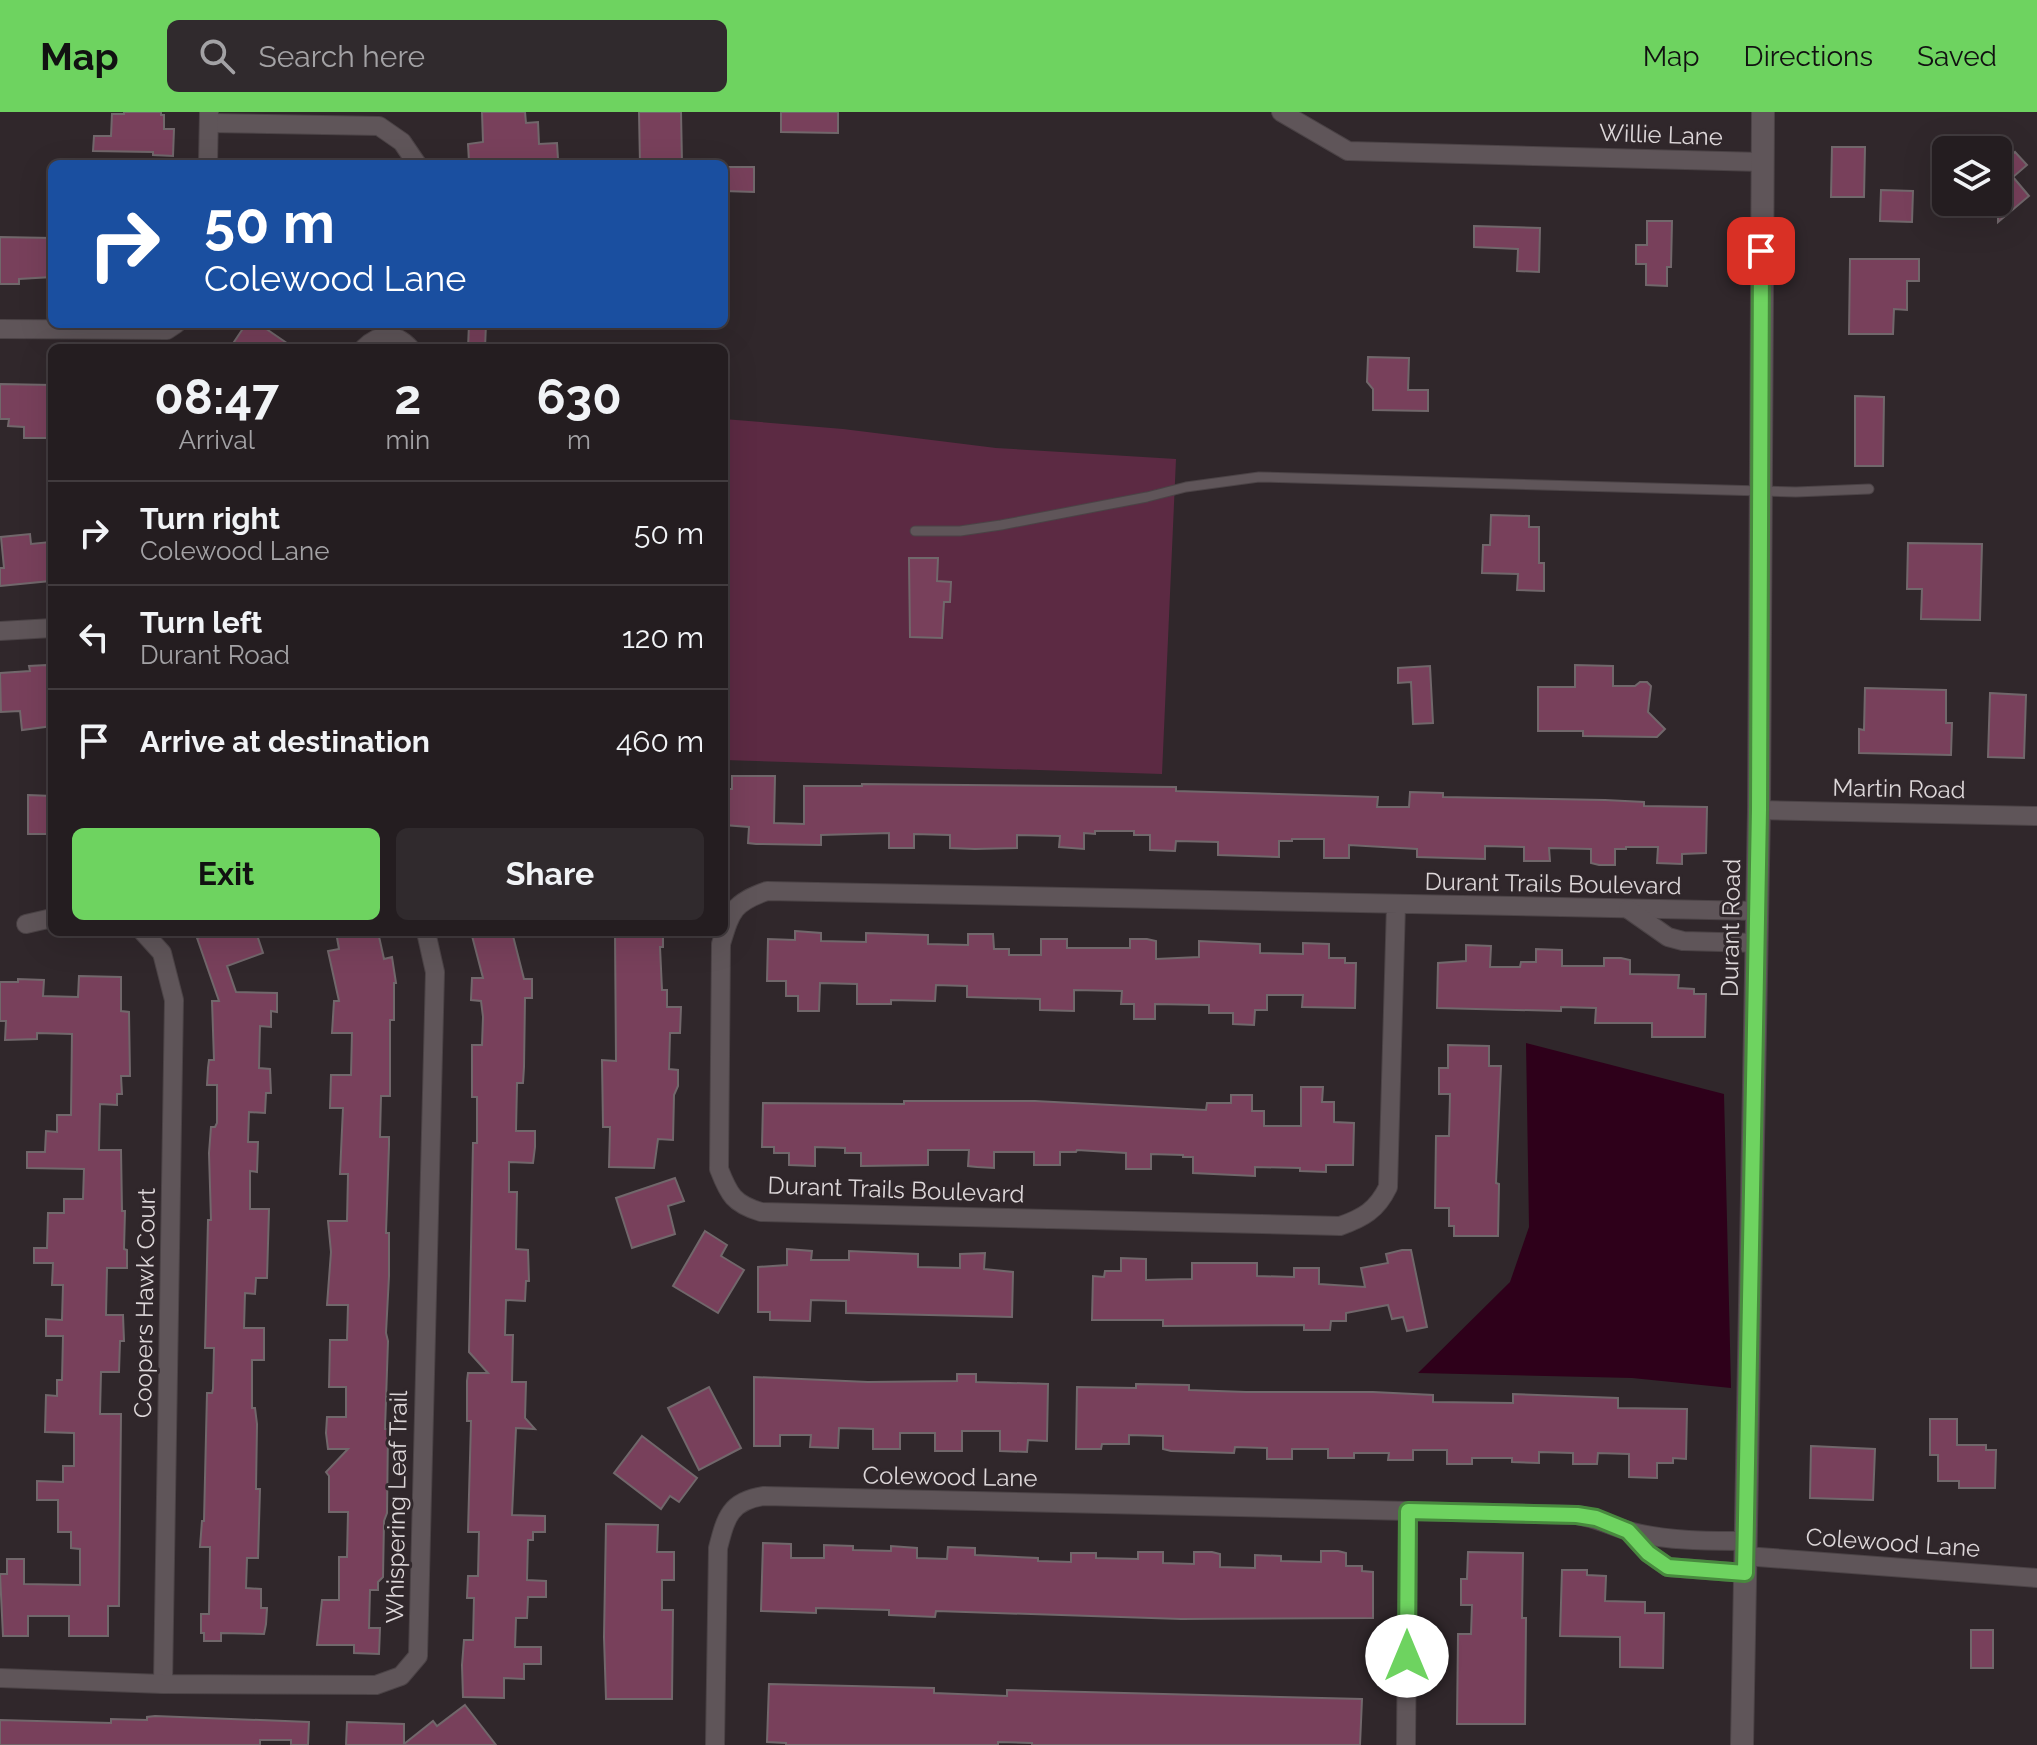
<!DOCTYPE html>
<html lang="en">
<head>
<meta charset="utf-8">
<style>
  :root { --surface:#241d20; --page:#302a2d; --text:#f1f3f6; --muted:#a3a2a5; --line:#413b3e; --accent:#6ed360 }
  body { margin:0; font-family:Raleway,sans-serif; background:var(--page); color:var(--text); height:100vh; display:flex; flex-direction:column; font-size:30px; white-space:nowrap }
  * { box-sizing:border-box; margin:0 }
  p { font-size:26px; color:var(--muted) }
  .icon { flex:none; width:44px; height:44px; fill:none; stroke:currentColor; stroke-width:2; stroke-linecap:round; stroke-linejoin:round }
  .map { position:relative; flex:1; overflow:hidden }
  .details { position:absolute; left:48px; top:232px; width:680px; height:592px; display:flex; flex-direction:column; background:var(--surface); border-radius:12px; box-shadow:0 8px 32px #0002,0 0 0 2px var(--line) }
  .details>* { flex:none }
  .top-card { position:absolute; left:48px; top:48px; width:680px; height:168px; border-radius:12px; box-shadow:0 8px 32px #0002,0 0 0 2px var(--line); background:#1a4fa0; color:#fff; overflow:hidden }
  .buttons { position:absolute; left:1932px; top:24px; display:grid; gap:16px }
  .buttons a { display:grid; place-items:center; width:80px; height:80px; border-radius:12px; background:var(--surface); box-shadow:0 8px 32px #0002,0 0 0 2px var(--line); font-size:40px }
  .pin { position:absolute; display:grid; place-items:center; width:68px; height:68px; color:#fff; margin:-34px; border-radius:16px; box-shadow:0 4px 12px #0006 }
  .me { position:absolute; width:88px; margin:-44px; rotate:0deg; stroke-linejoin:round; filter:drop-shadow(0 0 6px #0008) }
  .turn { display:flex; align-items:center; gap:28px; height:168px; padding:0 24px; font-size:36px }
  .turn .icon { width:104px; height:104px; stroke-width:2.5 }
  .turn b { display:block; font-size:56px; line-height:68px }
  .eta { display:flex; justify-content:space-evenly; align-items:center; height:136px; text-align:center }
  .eta b { font-size:48px; font-weight:700; line-height:56px }
  .button { display:flex; gap:16px; margin-top:auto; padding:16px 24px }
  .button a { flex:1; height:92px; border-radius:12px; background:var(--accent); color:#111; font-size:32px; font-weight:700; line-height:92px; text-align:center }
  .button a+a { background:var(--page); color:var(--text) }
  ul { padding:0; list-style:none }
  li { display:flex; align-items:center; gap:24px; height:104px; padding:0 24px; border-top:2px solid var(--line) }
  li div { flex:1 }
  li b { display:block; font-size:30px }
  li em { font-style:normal }
  header { display:flex; align-items:center; gap:48px; box-sizing:border-box; height:112px; padding:0 40px; background:var(--accent); color:#111 }
  header strong { font-size:38px }
  nav { display:flex; gap:44px; margin-inline-start:auto; font-size:28px }
  .search { width:560px; height:72px; background:var(--page); display:flex; align-items:center; gap:20px; box-sizing:border-box; padding:0 28px; border-radius:12px; color:var(--muted); font-size:30px }
  .map>svg:first-child { display:block }
  .green { fill:#5c2a43 }
  .water { fill:#2e001a }
  .building { fill:#78405b; stroke:#71676b; stroke-width:2 }
  .lines { fill:none; stroke-linecap:round; stroke-linejoin:round }
  .service-casing { stroke:#4b4346; stroke-width:11 }
  .minor-casing { stroke:#4b4346; stroke-width:20 }
  .tertiary-casing { stroke:#4b4346; stroke-width:24 }
  .service { stroke:#5f5559; stroke-width:9 }
  .minor { stroke:#5f5559; stroke-width:18 }
  .tertiary { stroke:#5f5559; stroke-width:22 }
  .route-casing { stroke:#48893e; stroke-width:20 }
  .route { stroke:#6ed360; stroke-width:14 }
  .labels { text-anchor:middle; stroke-width:6; stroke-linejoin:round; paint-order:stroke }
  .street-label { font-size:24px; fill:#dcd6d8; stroke:#30272b }
</style>
</head>
<body>
<header>
<strong>Map</strong>
<div class="search"><svg class="icon" aria-label="search" viewBox="0 0 24 24"><circle cx="10" cy="10" r="6"/><path d="M15 15l6 6"/></svg>Search here</div>
<nav><a>Map</a><a>Directions</a><a>Saved</a></nav>
</header>
<div class="map">
<svg width="2037" height="1633" viewBox="0 0 2037 1633">
  <rect width="100%" height="100%" fill="#30272b"/>
  <polygon class="green" points="724,307 843,317 996,336 1176,347 1162,662 724,648"/>
  <polygon class="water" points="1526,931 1724,982 1731,1276 1632,1266 1418,1261 1510,1170 1529,1115"/>
  <g class="building">
    <polygon points="124,0 161,0 161,3 164,3 164,17 174,17 173,44 153,43 153,40 93,39 94,24 111,24 112,2 124,2"/>
    <polygon points="482,0 525,0 526,11 538,10 539,32 557,31 558,47 469,50 468,32 483,30"/>
    <polygon points="639,0 681,0 682,52 640,52"/>
    <polygon points="781,0 838,0 838,21 781,20"/>
    <polygon points="1832,35 1865,35 1864,85 1831,85"/>
    <polygon points="2015,40 2027,53 2013,65 2029,84 1998,110 1998,46 2002,51"/>
    <polygon points="724,55 754,55 754,80 724,79"/>
    <polygon points="1881,78 1913,79 1912,110 1880,109"/>
    <polygon points="1647,109 1672,109 1671,155 1667,155 1667,174 1646,173 1646,152 1636,152 1636,133 1647,133"/>
    <polygon points="1474,114 1540,116 1539,160 1517,159 1518,137 1474,135"/>
    <polygon points="0,125 52,126 52,165 19,167 19,172 0,172"/>
    <polygon points="1850,147 1919,147 1919,169 1907,169 1907,198 1894,197 1893,222 1849,222"/>
    <polygon points="246,212 259,212 294,236 230,236"/>
    <polygon points="469,212 486,212 485,236 468,236"/>
    <polygon points="1368,245 1409,246 1408,278 1428,278 1428,299 1373,298 1373,277 1367,270"/>
    <polygon points="0,272 52,273 52,326 24,326 24,315 8,314 9,307 0,307"/>
    <polygon points="1855,284 1884,285 1883,354 1855,354"/>
    <polygon points="1491,403 1529,404 1529,415 1539,415 1539,451 1544,451 1544,479 1517,478 1518,462 1482,461 1483,433 1490,433"/>
    <polygon points="30,422 31,432 50,430 52,454 50,469 0,474 0,456 4,456 1,425"/>
    <polygon points="1908,431 1982,432 1980,508 1921,507 1922,477 1907,477"/>
    <polygon points="909,446 938,446 937,469 951,470 950,490 944,490 942,526 910,525"/>
    <polygon points="47,553 52,554 52,614 22,618 20,599 1,600 0,561 30,559 29,554"/>
    <polygon points="1575,553 1613,554 1613,574 1635,574 1640,570 1647,570 1651,574 1648,600 1665,617 1657,625 1583,624 1583,619 1538,619 1538,575 1575,575"/>
    <polygon points="1430,554 1433,611 1413,612 1411,570 1398,571 1398,556"/>
    <polygon points="1865,576 1946,578 1946,611 1952,611 1951,643 1859,641 1859,617 1864,618"/>
    <polygon points="1990,581 2026,583 2024,646 1988,645"/>
    <polygon points="732,664 775,664 774,711 804,712 804,674 862,674 862,672 1176,675 1176,679 1378,685 1377,695 1409,695 1410,680 1443,681 1443,685 1605,688 1644,690 1644,694 1707,695 1706,741 1682,742 1682,752 1657,751 1658,735 1626,735 1626,737 1615,737 1615,753 1599,753 1591,751 1591,737 1549,736 1550,749 1524,749 1524,735 1485,734 1485,747 1417,745 1417,737 1349,733 1349,746 1324,746 1324,727 1292,727 1292,729 1279,729 1279,745 1218,743 1218,730 1176,729 1175,739 1150,738 1150,723 1134,723 1134,719 1095,719 1095,722 1084,721 1084,737 1059,735 1060,724 1017,723 1017,736 975,737 950,736 950,723 914,722 914,736 889,736 889,721 821,723 821,733 756,732 748,731 749,715 724,713 724,677 732,677"/>
    <polygon points="28,683 52,684 52,717 48,717 48,722 28,722"/>
    <polygon points="795,819 821,821 821,829 866,830 866,821 928,823 928,832 968,833 968,822 993,822 994,837 1009,837 1009,843 1041,843 1041,827 1067,827 1067,836 1130,836 1130,827 1147,827 1156,829 1156,847 1199,845 1199,829 1260,832 1260,841 1303,842 1303,831 1329,832 1329,846 1345,846 1345,851 1356,851 1355,896 1302,895 1303,883 1267,883 1267,898 1255,898 1254,913 1233,912 1233,901 1209,901 1209,893 1155,892 1155,907 1134,907 1134,892 1121,892 1122,879 1074,878 1074,899 1040,898 1040,887 967,885 967,874 936,873 935,889 891,888 891,892 857,892 857,872 820,871 819,899 798,899 798,884 786,884 786,869 767,869 768,827 795,828"/>
    <polygon points="199,820 256,820 263,841 227,854 236,880 277,881 277,900 271,899 271,915 260,914 259,956 270,957 271,981 266,981 265,1001 249,1000 248,1030 258,1030 257,1060 250,1059 250,1097 269,1097 267,1166 256,1166 255,1182 245,1181 244,1216 264,1216 264,1248 252,1248 252,1296 255,1296 257,1312 256,1377 260,1377 258,1446 247,1446 246,1476 261,1477 261,1496 267,1496 266,1512 264,1522 221,1521 221,1529 204,1529 204,1521 201,1521 201,1502 209,1502 210,1435 200,1435 202,1409 204,1409 207,1281 212,1281 213,1277 214,1236 205,1236 208,1108 211,1108 209,1041 211,1015 215,1015 217,1011 217,973 207,973 208,956 209,948 214,948 212,889 219,889 197,826 200,825"/>
    <polygon points="336,820 378,820 384,847 392,845 396,871 394,871 394,908 390,908 390,984 381,984 380,1025 389,1025 389,1033 386,1121 389,1121 389,1164 386,1221 388,1229 385,1317 388,1317 387,1401 384,1409 383,1465 378,1470 378,1478 370,1478 369,1516 380,1516 379,1542 354,1541 354,1533 317,1533 322,1488 339,1488 339,1445 347,1445 348,1400 329,1400 329,1364 326,1360 348,1337 328,1337 326,1321 327,1305 346,1305 346,1275 329,1275 330,1228 347,1228 348,1193 327,1193 331,1140 328,1109 347,1109 348,1062 340,1062 343,996 330,996 331,963 351,963 352,921 332,921 334,889 339,889 328,839 339,837"/>
    <polygon points="471,820 512,820 524,867 532,867 532,886 525,886 524,955 523,971 517,971 516,1019 535,1019 535,1035 533,1051 509,1050 509,1080 517,1080 516,1137 528,1138 529,1169 526,1169 525,1189 506,1188 505,1223 513,1223 512,1270 526,1270 525,1306 535,1317 516,1316 512,1403 545,1404 545,1420 533,1420 533,1428 528,1428 527,1468 546,1469 546,1485 528,1485 527,1506 516,1506 515,1535 541,1535 541,1552 524,1552 524,1567 504,1566 504,1586 463,1585 462,1553 464,1528 473,1528 474,1486 467,1486 468,1464 478,1464 479,1420 468,1420 471,1309 467,1309 467,1269 468,1261 488,1261 469,1240 473,1031 477,1031 477,985 472,985 472,933 482,933 483,905 481,889 471,888 472,866 483,866"/>
    <polygon points="615,820 663,820 663,835 660,835 662,878 667,878 667,895 681,895 680,921 670,921 669,957 678,958 678,974 674,983 673,1028 658,1027 654,1056 609,1055 610,1015 603,1015 602,948 616,949"/>
    <polygon points="1466,833 1491,834 1490,855 1520,855 1521,850 1536,850 1536,837 1562,838 1562,854 1604,854 1604,846 1621,846 1630,848 1630,862 1679,863 1678,876 1694,877 1694,882 1706,882 1705,925 1652,925 1652,911 1595,911 1596,896 1561,895 1561,899 1437,896 1438,851 1466,849"/>
    <polygon points="79,864 121,865 121,899 129,900 130,964 121,964 122,982 117,982 117,993 100,992 99,1038 121,1038 122,1099 125,1099 124,1137 127,1138 127,1156 107,1156 106,1203 123,1203 124,1229 120,1229 119,1260 101,1260 100,1302 121,1302 119,1494 108,1494 108,1524 69,1524 69,1504 28,1504 28,1524 3,1524 0,1462 7,1462 7,1447 24,1447 24,1472 80,1473 80,1437 71,1436 71,1420 58,1420 58,1388 37,1388 37,1369 63,1370 63,1354 74,1354 74,1321 45,1320 46,1283 57,1284 57,1268 62,1268 63,1224 46,1224 46,1207 62,1208 63,1173 52,1173 53,1151 34,1151 34,1136 47,1136 48,1101 64,1101 64,1087 83,1087 84,1057 27,1056 27,1040 45,1040 46,1019 57,1020 57,1003 71,1003 72,922 37,921 37,927 5,928 6,909 0,909 0,870 18,870 18,867 44,868 43,884 78,885"/>
    <polygon points="1448,933 1489,934 1489,954 1501,954 1496,1071 1499,1072 1498,1124 1454,1124 1454,1114 1449,1114 1449,1096 1435,1096 1436,1024 1449,1024 1450,982 1439,982 1439,956 1448,956"/>
    <polygon points="1301,975 1323,975 1322,990 1334,990 1334,1010 1354,1011 1353,1053 1326,1053 1326,1060 1300,1059 1300,1056 1255,1055 1255,1064 1193,1061 1193,1045 1183,1045 1183,1043 1151,1042 1151,1057 1126,1057 1126,1041 1077,1038 1076,1040 1060,1040 1060,1053 1034,1053 1034,1040 994,1040 994,1056 977,1055 968,1054 969,1038 928,1038 928,1053 861,1054 861,1041 845,1041 845,1036 815,1035 815,1054 789,1053 789,1041 774,1041 774,1035 762,1035 763,991 904,992 904,989 1035,989 1206,998 1207,991 1231,991 1231,983 1252,983 1252,999 1264,999 1264,1014 1301,1014"/>
    <polygon points="675,1066 684,1089 668,1094 675,1122 632,1136 616,1086"/>
    <polygon points="705,1119 727,1133 721,1144 744,1158 718,1201 673,1174"/>
    <polygon points="787,1137 812,1139 811,1148 849,1148 849,1139 918,1142 918,1155 960,1156 960,1142 985,1141 984,1157 1013,1160 1012,1205 846,1201 846,1189 811,1188 810,1209 770,1208 770,1200 758,1200 758,1155 787,1153"/>
    <polygon points="1402,1138 1411,1138 1427,1215 1407,1219 1403,1205 1392,1207 1388,1193 1346,1201 1346,1209 1331,1209 1330,1218 1304,1218 1304,1213 1163,1214 1163,1208 1092,1208 1093,1164 1104,1165 1105,1159 1121,1159 1121,1146 1146,1147 1146,1168 1192,1167 1192,1151 1257,1151 1257,1164 1294,1165 1294,1156 1319,1156 1319,1172 1365,1175 1361,1156 1388,1151 1386,1142"/>
    <polygon points="957,1262 976,1262 976,1270 1048,1272 1047,1329 1028,1328 1027,1340 1000,1339 1000,1319 962,1319 962,1339 935,1339 935,1321 900,1321 900,1337 873,1337 873,1317 839,1316 838,1336 810,1335 811,1323 780,1323 780,1334 754,1334 754,1265 868,1270 957,1269"/>
    <polygon points="1136,1272 1189,1273 1189,1278 1246,1280 1373,1280 1433,1283 1433,1290 1513,1291 1513,1282 1618,1286 1618,1296 1687,1297 1686,1347 1673,1346 1673,1351 1657,1351 1657,1366 1629,1365 1629,1342 1598,1341 1597,1352 1573,1352 1573,1341 1539,1340 1539,1351 1512,1350 1512,1346 1472,1346 1472,1352 1447,1352 1447,1338 1413,1338 1413,1348 1388,1348 1389,1341 1354,1341 1354,1346 1328,1346 1328,1337 1292,1337 1292,1347 1267,1347 1267,1336 1235,1335 1234,1341 1171,1339 1163,1337 1163,1324 1129,1323 1129,1332 1102,1332 1101,1337 1076,1337 1077,1275 1136,1276"/>
    <polygon points="709,1275 741,1336 699,1358 668,1296"/>
    <polygon points="1930,1307 1957,1307 1957,1333 1986,1333 1986,1338 1996,1338 1995,1376 1959,1376 1959,1369 1938,1369 1938,1343 1930,1343"/>
    <polygon points="642,1324 697,1366 679,1390 670,1384 661,1397 614,1361"/>
    <polygon points="1811,1334 1875,1337 1873,1388 1810,1386"/>
    <polygon points="606,1412 658,1413 657,1440 674,1440 674,1468 662,1468 662,1498 673,1498 672,1587 606,1587 604,1525"/>
    <polygon points="763,1431 791,1432 791,1446 824,1446 824,1433 853,1434 853,1438 891,1439 891,1434 917,1436 917,1446 947,1447 948,1435 975,1436 975,1443 1038,1446 1038,1449 1071,1450 1071,1441 1096,1441 1096,1446 1138,1447 1138,1440 1163,1440 1163,1451 1194,1452 1194,1440 1212,1440 1220,1442 1220,1455 1255,1456 1255,1443 1281,1444 1281,1449 1321,1450 1321,1439 1338,1439 1346,1441 1346,1454 1362,1454 1362,1459 1373,1460 1373,1506 1181,1507 936,1499 935,1505 889,1503 889,1498 816,1496 816,1501 761,1499"/>
    <polygon points="1468,1440 1523,1441 1522,1506 1526,1506 1525,1612 1457,1612 1458,1522 1471,1522 1472,1493 1461,1493 1461,1467 1467,1467"/>
    <polygon points="1562,1458 1587,1458 1587,1463 1606,1464 1605,1489 1645,1490 1645,1501 1664,1501 1663,1556 1620,1555 1620,1525 1560,1524"/>
    <rect x="1971" y="1518" width="22" height="38"/>
    <polygon points="769,1572 934,1576 934,1581 1007,1584 1007,1578 1362,1587 1360,1633 1032,1633 1032,1631 998,1630 998,1633 786,1633 786,1631 767,1630"/>
    <polygon points="465,1593 496,1633 346,1633 347,1610 404,1612 404,1632 433,1609 437,1614"/>
    <polygon points="155,1604 309,1610 308,1633 291,1633 291,1628 260,1628 260,1633 0,1633 0,1608 111,1611 111,1607 147,1608 147,1605"/>
  </g>
  <g class="lines">
    <g class="service-casing">
      <polyline id="service" points="915,419 960,419 1001,413 1147,385 1186,375 1259,365 1796,380 1869,377"/>
    </g>
    <g class="minor-casing">
      <g id="minor">
        <polyline points="1281,0 1348,39 1761,50"/>
        <polyline points="209,11 379,14 402,30 417,52"/>
        <polyline points="208,52 209,0"/>
        <polyline points="0,217 167,218 176,212"/>
        <path d="M 364,236 C 379,221 395,220 410,236"/>
        <polyline points="0,519 52,516"/>
        <polyline points="1759,698 2037,704"/>
        <path d="M 1396,793 L 1388,1075 C 1377,1098 1363,1106 1340,1114 L 761,1100 C 734,1092 729,1083 719,1057 L 721,832 C 731,799 733,791 767,779 L 1758,799"/>
        <polyline points="1628,797 1668,825 1683,829 1757,831"/>
        <polyline points="26,812 52,806"/>
        <polyline points="143,820 162,841 174,888 163,1572"/>
        <polyline points="1628,1419 1648,1441 1668,1455 1745,1461"/>
        <polyline points="1745,1444 2037,1466"/>
        <polyline points="0,1566 163,1572 376,1573 401,1564 418,1544 435,860 426,820"/>
        <path d="M 715,1633 L 718,1436 C 726,1405 730,1389 764,1384 L 1577,1403 C 1597,1406 1613,1415 1632,1420 C 1669,1429 1708,1429 1746,1429"/>
        <polyline points="1406,1633 1408,1399"/>
      </g>
    </g>
    <g class="tertiary-casing">
      <polyline id="tertiary" points="1742,1633 1759,698 1763,0"/>
    </g>
    <use href="#service" class="service"/>
    <use href="#minor" class="minor"/>
    <use href="#tertiary" class="tertiary"/>
  </g>
  <g class="lines">
    <g class="route-casing">
      <polyline id="route" points="1407,1544 1408,1399 1577,1403 1596,1406 1628,1419 1648,1441 1668,1455 1745,1461 1759,698 1761,139"/>
    </g>
    <use href="#route" class="route"/>
  </g>
  <g class="labels">
    <g class="street-label">
      <text transform="translate(1661 23) rotate(2)" y="8">Willie Lane</text>
      <text transform="translate(1899 677) rotate(1)" y="8">Martin Road</text>
      <text transform="translate(1553 772) rotate(1)" y="8">Durant Trails Boulevard</text>
      <text transform="translate(1731 816) rotate(-89)" y="8">Durant Road</text>
      <text transform="translate(896 1078) rotate(2)" y="8">Durant Trails Boulevard</text>
      <text transform="translate(145 1191) rotate(-89)" y="8">Coopers Hawk Court</text>
      <text transform="translate(950 1365) rotate(1)" y="8">Colewood Lane</text>
      <text transform="translate(397 1395) rotate(-89)" y="8">Whispering Leaf Trail</text>
      <text transform="translate(1893 1431) rotate(4)" y="8">Colewood Lane</text>
    </g>
  </g>
</svg>
<div class="buttons">
<a><svg class="icon" aria-label="layers" viewBox="0 0 24 24"><path d="M12 4l9 5-9 5-9-5zM3 14l9 5 9-5"/></svg></a>
</div>
<div class="pin" style="left:1761px;top:139px;background:#d93025"><svg class="icon" aria-label="arrive" viewBox="0 0 24 24"><path d="M6 21V4h12l-3 4 3 4H6"/></svg></div>
<svg class="me" style="left:1407px;top:1544px" viewBox="-20 -20 40 40"><circle r="19" fill="#fff"/><path d="M0-13L10 11 0 6-10 11z" fill="#6ed360"/></svg>
<div class="top-card">
<div class="turn"><svg class="icon" aria-label="right" viewBox="0 0 24 24"><path d="M7 20v-9h11M14 6l5 5-5 5"/></svg><div><b>50 m</b>Colewood Lane</div></div>
</div>
<section class="details">
<div class="eta">
<div><b>08:47</b><p>Arrival</p></div>
<div><b>2</b><p>min</p></div>
<div><b>630</b><p>m</p></div>
</div>
<ul>
<li><svg class="icon" aria-label="right" viewBox="0 0 24 24"><path d="M7 20v-9h11M14 6l5 5-5 5"/></svg><div><b>Turn right</b><p>Colewood Lane</p></div><em>50 m</em></li>
<li><svg class="icon" aria-label="left" viewBox="0 0 24 24"><path d="M17 20v-9H6M10 6l-5 5 5 5"/></svg><div><b>Turn left</b><p>Durant Road</p></div><em>120 m</em></li>
<li><svg class="icon" aria-label="arrive" viewBox="0 0 24 24"><path d="M6 21V4h12l-3 4 3 4H6"/></svg><div><b>Arrive at destination</b></div><em>460 m</em></li>
</ul>
<div class="button"><a>Exit</a><a>Share</a></div>
</section>
</div>
</body>
</html>
